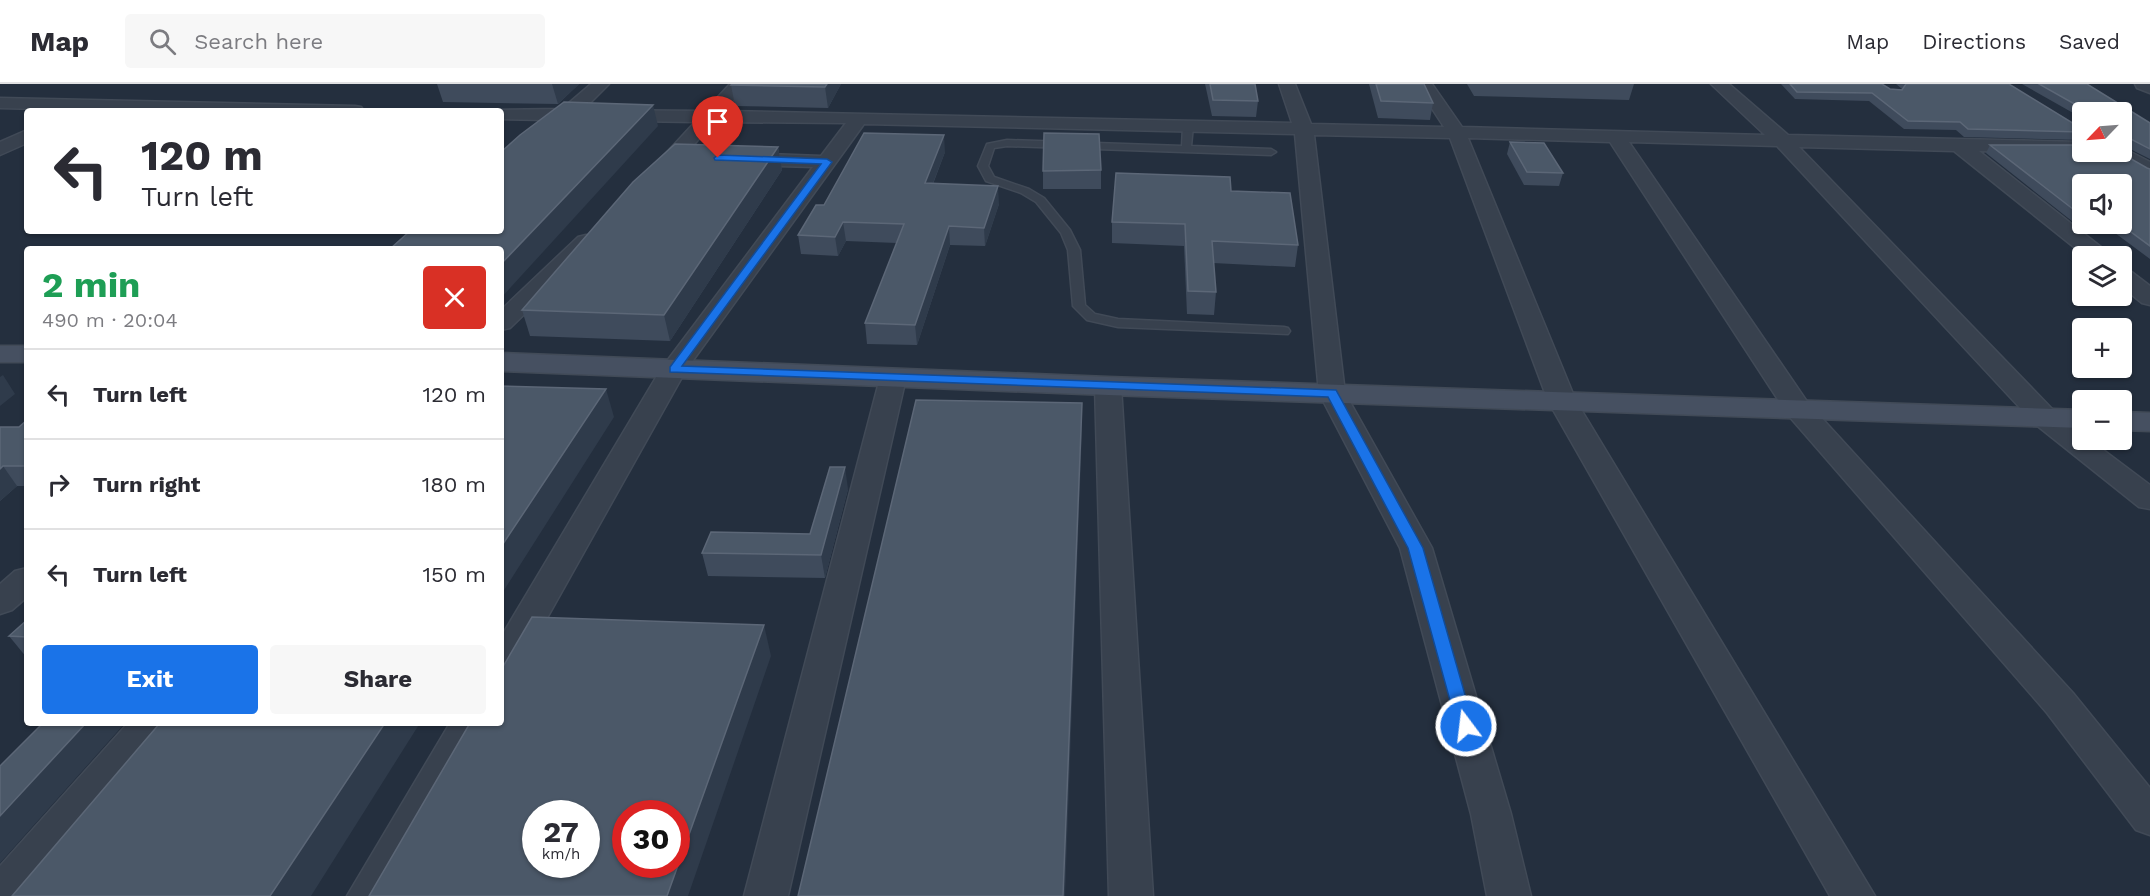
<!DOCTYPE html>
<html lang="en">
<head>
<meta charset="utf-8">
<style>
  :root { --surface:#fff; --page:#f7f7f7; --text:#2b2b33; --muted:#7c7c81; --line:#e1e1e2; --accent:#1a73e8 }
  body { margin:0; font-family:"Work Sans",sans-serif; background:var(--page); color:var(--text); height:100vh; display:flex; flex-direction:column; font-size:22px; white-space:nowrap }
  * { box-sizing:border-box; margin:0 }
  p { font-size:20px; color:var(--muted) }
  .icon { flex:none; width:33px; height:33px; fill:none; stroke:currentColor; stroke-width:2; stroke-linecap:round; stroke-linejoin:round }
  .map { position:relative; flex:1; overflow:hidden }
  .side { position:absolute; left:24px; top:162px; width:480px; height:480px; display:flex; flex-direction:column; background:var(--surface); border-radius:6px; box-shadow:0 2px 4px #0004 }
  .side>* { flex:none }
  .hud { position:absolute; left:24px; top:24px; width:480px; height:126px; border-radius:6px; box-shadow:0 2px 4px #0004; background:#fff; color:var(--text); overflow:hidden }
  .needle { width:39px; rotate:245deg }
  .controls { position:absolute; left:2072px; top:18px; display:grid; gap:12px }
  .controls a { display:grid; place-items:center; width:60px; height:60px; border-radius:6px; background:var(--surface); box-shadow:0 2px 4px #0004; font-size:30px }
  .speed { position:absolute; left:522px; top:716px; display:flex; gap:12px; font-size:30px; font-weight:700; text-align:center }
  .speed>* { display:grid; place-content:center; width:78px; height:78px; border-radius:50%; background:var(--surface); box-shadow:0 2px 4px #0004; line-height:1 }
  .speed small { font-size:15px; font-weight:400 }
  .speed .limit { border:9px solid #d22; background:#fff; color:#111 }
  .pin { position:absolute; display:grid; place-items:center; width:51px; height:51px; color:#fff; margin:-62px -26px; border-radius:50% 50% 50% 0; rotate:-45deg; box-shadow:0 0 6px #0007 }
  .pin .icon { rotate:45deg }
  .me { position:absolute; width:66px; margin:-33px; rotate:345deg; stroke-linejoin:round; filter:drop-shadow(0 0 4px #0008) }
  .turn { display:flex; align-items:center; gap:21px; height:126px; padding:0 18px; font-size:27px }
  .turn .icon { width:78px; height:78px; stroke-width:2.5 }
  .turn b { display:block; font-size:42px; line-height:51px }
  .round { display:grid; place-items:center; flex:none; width:63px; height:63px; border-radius:6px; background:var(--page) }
  .overview { display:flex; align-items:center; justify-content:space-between; height:102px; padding:0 18px }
  h1 { font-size:36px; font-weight:700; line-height:45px; color:#1e9e55 }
  .cta { display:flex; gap:12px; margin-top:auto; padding:12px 18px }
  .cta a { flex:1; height:69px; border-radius:6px; background:var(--accent); color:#fff; font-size:24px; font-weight:700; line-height:69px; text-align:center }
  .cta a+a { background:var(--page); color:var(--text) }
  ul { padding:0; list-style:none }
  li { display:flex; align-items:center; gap:18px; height:90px; padding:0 18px; border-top:2px solid var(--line) }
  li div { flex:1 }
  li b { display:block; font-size:22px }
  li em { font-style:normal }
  header { display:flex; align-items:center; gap:36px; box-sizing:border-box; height:84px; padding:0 30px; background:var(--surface); border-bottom:2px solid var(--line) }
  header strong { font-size:28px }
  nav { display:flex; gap:33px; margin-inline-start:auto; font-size:21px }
  .search { width:420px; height:54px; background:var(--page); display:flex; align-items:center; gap:15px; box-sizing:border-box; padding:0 21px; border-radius:6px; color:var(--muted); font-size:22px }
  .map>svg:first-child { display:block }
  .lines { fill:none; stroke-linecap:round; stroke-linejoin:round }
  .lane-casing { stroke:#414a57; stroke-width:3 }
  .street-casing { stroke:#414a57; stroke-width:3 }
  .secondary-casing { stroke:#414a57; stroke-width:3 }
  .lane { fill:#38414e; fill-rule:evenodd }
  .street { fill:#38414e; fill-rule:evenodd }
  .secondary { fill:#465061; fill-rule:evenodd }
  .wall { fill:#3f4b5c; fill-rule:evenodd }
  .shaded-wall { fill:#2f3b4b }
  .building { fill:#4b5868; stroke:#5c6777; stroke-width:1.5; fill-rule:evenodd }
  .route { fill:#1a73e8; stroke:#114b97; stroke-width:1.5 }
</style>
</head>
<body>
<header>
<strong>Map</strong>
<div class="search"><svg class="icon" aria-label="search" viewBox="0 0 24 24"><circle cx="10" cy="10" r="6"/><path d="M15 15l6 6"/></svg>Search here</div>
<nav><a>Map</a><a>Directions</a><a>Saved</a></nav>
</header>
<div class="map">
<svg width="2150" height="812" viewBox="0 0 2150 812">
  <rect width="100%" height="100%" fill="#242f3e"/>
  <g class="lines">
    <g class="lane-casing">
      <polygon id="lane" points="1188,39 1193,42 1191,62 1271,65 1276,68 1271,71 1007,62 994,64 988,82 994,93 1029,105 1044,114 1070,146 1080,166 1085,221 1095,230 1118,235 1284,243 1288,244 1290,247 1288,250 1118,243 1087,236 1073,222 1068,166 1061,149 1036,118 1021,109 986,97 978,82 987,60 1007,56 1182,62 1183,42"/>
    </g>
    <g class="street-casing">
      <g id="street">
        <polygon points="591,0 609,0 583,26 705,27 730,0 747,0 724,27 1292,39 1279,0 1295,0 1311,40 1444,43 1416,0 1432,0 1462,43 1765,51 1711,0 1729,0 1788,51 2082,58 2082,68 2089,68 1979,67 2106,167 2109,172 2085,172 1954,67 1799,63 2055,328 2082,349 2082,356 2090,356 2150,401 2150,425 2139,423 2035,340 1777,62 1629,58 1808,319 2073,609 2150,704 2150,751 2136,746 2047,629 1788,331 1610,58 1468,54 1576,317 1875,812 1830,812 1548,317 1450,54 1314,51 1345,309 1432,464 1511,730 1531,812 1487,812 1471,730 1400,464 1319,309 1295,50 864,40 686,286 514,593 501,597 501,553 661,285 813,83 741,81 734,79 731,75 734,71 741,69 821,72 846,39 714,38 664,94 650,94 647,90 695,38 571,36 508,85 501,87 501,72 548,36 501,35 501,27 495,26 562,25"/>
        <polygon points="2135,0 2150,0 2150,9 2137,4"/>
        <polygon points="0,14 355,22 361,23 364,27 121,27 0,24"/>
        <polygon points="27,46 27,59 0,71 0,58"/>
        <polygon points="2121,63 2150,78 2150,93 2143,91 2113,72 2111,68 2121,68"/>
        <polygon points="586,151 594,153 597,158 594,163 510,244 501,246 501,226 578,153"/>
        <polygon points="2121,184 2129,186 2150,202 2150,221 2142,219 2121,202"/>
        <polygon points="893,286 902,288 906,294 788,812 744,812 880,294 884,288"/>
        <polygon points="1108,294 1117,296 1121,302 1153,812 1109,812 1095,302 1099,296"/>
        <polygon points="27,484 27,513 12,526 0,530 0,500 15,487"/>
        <polygon points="128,639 169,639 163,649 28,812 0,812 0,782"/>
        <polygon points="450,639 488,639 392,812 347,812"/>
      </g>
    </g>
    <g class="secondary-casing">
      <g id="secondary">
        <rect x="0" y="262" width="27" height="16"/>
        <polygon points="501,269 1108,293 2082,326 2082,344 1108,311 501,287"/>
        <polygon points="2121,328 2150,329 2150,347 2121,346"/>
      </g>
    </g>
    <use href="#lane" class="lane"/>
    <use href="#street" class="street"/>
    <use href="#secondary" class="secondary"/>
  </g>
  <g class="wall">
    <polygon points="437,0 579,0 558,20 443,18"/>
    <polygon points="841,0 828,24 735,22 731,1"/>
    <polygon points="1205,0 1255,0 1258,17 1256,33 1212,32"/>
    <polygon points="1369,0 1424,0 1433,19 1430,36 1378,34"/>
    <polygon points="1467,0 1634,0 1629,16 1474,12"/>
    <polygon points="1781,0 1882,0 1890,5 1902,5 1896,0 2009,0 2079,43 2082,43 2082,56 1964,53 1956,46 1904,45 1869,17 1795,15"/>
    <polygon points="2022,0 2087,0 2150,39 2150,75 2122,61 2121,62 2121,28 2082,28 2082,34"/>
    <polygon points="1510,58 1563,89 1559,102 1524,101 1507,70"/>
    <path d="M 1990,61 L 2150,85 L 2150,175 L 2115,149 L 2087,149 L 1986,69 ZM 2082,100 L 2121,140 L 2082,140 Z"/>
    <polygon points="778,63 782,86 670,257 530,252 522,226"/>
    <polygon points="945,68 933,100 999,120 985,162 950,161 917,261 867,260 865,239 897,159 846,157 838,172 801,170 798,151 824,121"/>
    <polygon points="1101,86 1101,105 1043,105 1043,87"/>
    <polygon points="1231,107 1298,161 1295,183 1213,179 1216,208 1214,231 1187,230 1184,162 1112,159 1112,138"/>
    <polygon points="27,336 27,402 17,402 0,417 0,343 19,343"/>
    <polygon points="848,405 825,494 708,492 702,469 810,450"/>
    <polygon points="27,536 27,574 9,552"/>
  </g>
  <g class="shaded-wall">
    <polygon points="552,0 579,0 558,20"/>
    <polygon points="827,0 841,0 828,24 825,3"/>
    <polygon points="653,21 658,42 501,214 501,180"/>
    <polygon points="944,51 945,68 926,117 925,99"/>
    <polygon points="778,63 782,86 670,257 664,231"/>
    <polygon points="998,102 999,120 985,162 984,144"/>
    <polygon points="843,138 846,157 838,172 835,153"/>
    <polygon points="949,142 950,161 917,261 915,241"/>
    <polygon points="3,291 15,310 0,322 0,293"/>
    <polygon points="606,305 614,333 501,511 501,463"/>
    <polygon points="1082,319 1082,347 1065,812 1063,812"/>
    <polygon points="3,382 17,402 0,417 0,385"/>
    <polygon points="845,383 848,405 825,494 821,471"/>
    <polygon points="764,541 771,572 688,812 667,812"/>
    <polygon points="86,639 125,639 0,779 0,732"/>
    <polygon points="385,639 420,639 311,812 270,812"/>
  </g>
  <g class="building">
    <polygon points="732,0 827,0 825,3 731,1"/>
    <polygon points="1210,0 1255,0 1258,17 1213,16"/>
    <polygon points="1376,0 1424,0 1433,19 1381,17"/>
    <polygon points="1790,0 1882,0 1890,5 1902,6 1906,0 2009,0 2079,43 2082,43 2082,48 1968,45 1960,38 1908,37 1872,9 1797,8"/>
    <polygon points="2039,0 2087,0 2150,39 2150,65 2127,53 2124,53 2123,58 2121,58 2121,28 2087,28 2087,27"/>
    <polygon points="564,18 653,21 501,180 501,165 390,165 410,147 501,147 501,68 520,51"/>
    <polygon points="864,49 944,51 925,99 998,102 984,144 949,142 915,241 865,239 904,140 843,138 835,153 798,151 816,121 824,121"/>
    <polygon points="1044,49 1099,50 1101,86 1043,87"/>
    <polygon points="1510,58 1544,59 1563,89 1527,88"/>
    <polygon points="675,60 778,63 664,231 522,226 633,98"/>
    <polygon points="1990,61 2082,61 2082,68 2119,68 2147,84 2150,85 2150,162 2120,140 2091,140 2121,140 2121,100 2082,100 2082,132"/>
    <polygon points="1116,89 1230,93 1231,107 1290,109 1298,161 1212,157 1216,208 1188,207 1185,140 1112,138"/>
    <polygon points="501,302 606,305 501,463"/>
    <polygon points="916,316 1082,319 1063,812 798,812"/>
    <polygon points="27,336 27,382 3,382 0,385 0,343 19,343"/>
    <polygon points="830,383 845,383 821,471 702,469 711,448 810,450"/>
    <path d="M 532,533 L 764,541 L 667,812 L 369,812 L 470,639 L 501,639 L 501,586 ZM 536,729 L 586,729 L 586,780 L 536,780 ZM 626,729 L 676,729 L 676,780 L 626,780 Z"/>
    <polygon points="27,536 27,553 9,552"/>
    <polygon points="43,639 86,639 0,732 0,682"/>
    <polygon points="160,639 385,639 270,812 12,812"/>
  </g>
  <polygon class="route" points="718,71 827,75 832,78 682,282 1336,306 1423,464 1474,642 1472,646 1466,648 1459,646 1457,642 1408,464 1328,313 670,288 670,283 821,80 715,76 714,74"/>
</svg>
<div class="controls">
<a><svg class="needle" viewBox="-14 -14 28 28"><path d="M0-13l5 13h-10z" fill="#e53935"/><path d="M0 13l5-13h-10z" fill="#7c7c81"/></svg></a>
<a><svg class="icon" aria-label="sound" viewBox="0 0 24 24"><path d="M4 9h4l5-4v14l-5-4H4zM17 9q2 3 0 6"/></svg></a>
<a><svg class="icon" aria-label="layers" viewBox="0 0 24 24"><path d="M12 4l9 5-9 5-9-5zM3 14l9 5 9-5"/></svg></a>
<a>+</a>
<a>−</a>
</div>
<div class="speed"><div>27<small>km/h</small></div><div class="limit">30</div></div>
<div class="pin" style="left:718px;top:74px;background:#d93025"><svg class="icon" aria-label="arrive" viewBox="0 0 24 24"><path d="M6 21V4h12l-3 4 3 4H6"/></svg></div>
<svg class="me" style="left:1466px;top:642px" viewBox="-20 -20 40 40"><circle r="17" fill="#1a73e8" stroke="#fff" stroke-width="3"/><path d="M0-11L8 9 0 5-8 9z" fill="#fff"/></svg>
<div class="hud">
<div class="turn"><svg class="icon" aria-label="left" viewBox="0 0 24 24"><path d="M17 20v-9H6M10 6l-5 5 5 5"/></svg><div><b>120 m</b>Turn left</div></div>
</div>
<section class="side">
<div class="overview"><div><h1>2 min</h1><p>490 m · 20:04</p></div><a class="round" style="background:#d93025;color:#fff"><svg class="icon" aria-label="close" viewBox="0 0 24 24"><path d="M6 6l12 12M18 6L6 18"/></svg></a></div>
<ul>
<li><svg class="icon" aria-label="left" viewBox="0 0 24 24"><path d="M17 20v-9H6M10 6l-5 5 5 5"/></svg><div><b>Turn left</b></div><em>120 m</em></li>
<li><svg class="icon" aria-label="right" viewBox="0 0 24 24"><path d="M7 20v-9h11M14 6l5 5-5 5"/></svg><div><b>Turn right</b></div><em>180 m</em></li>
<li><svg class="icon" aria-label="left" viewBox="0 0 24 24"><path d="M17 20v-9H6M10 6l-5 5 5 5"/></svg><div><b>Turn left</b></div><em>150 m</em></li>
</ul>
<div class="cta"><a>Exit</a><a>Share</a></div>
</section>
</div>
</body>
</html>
